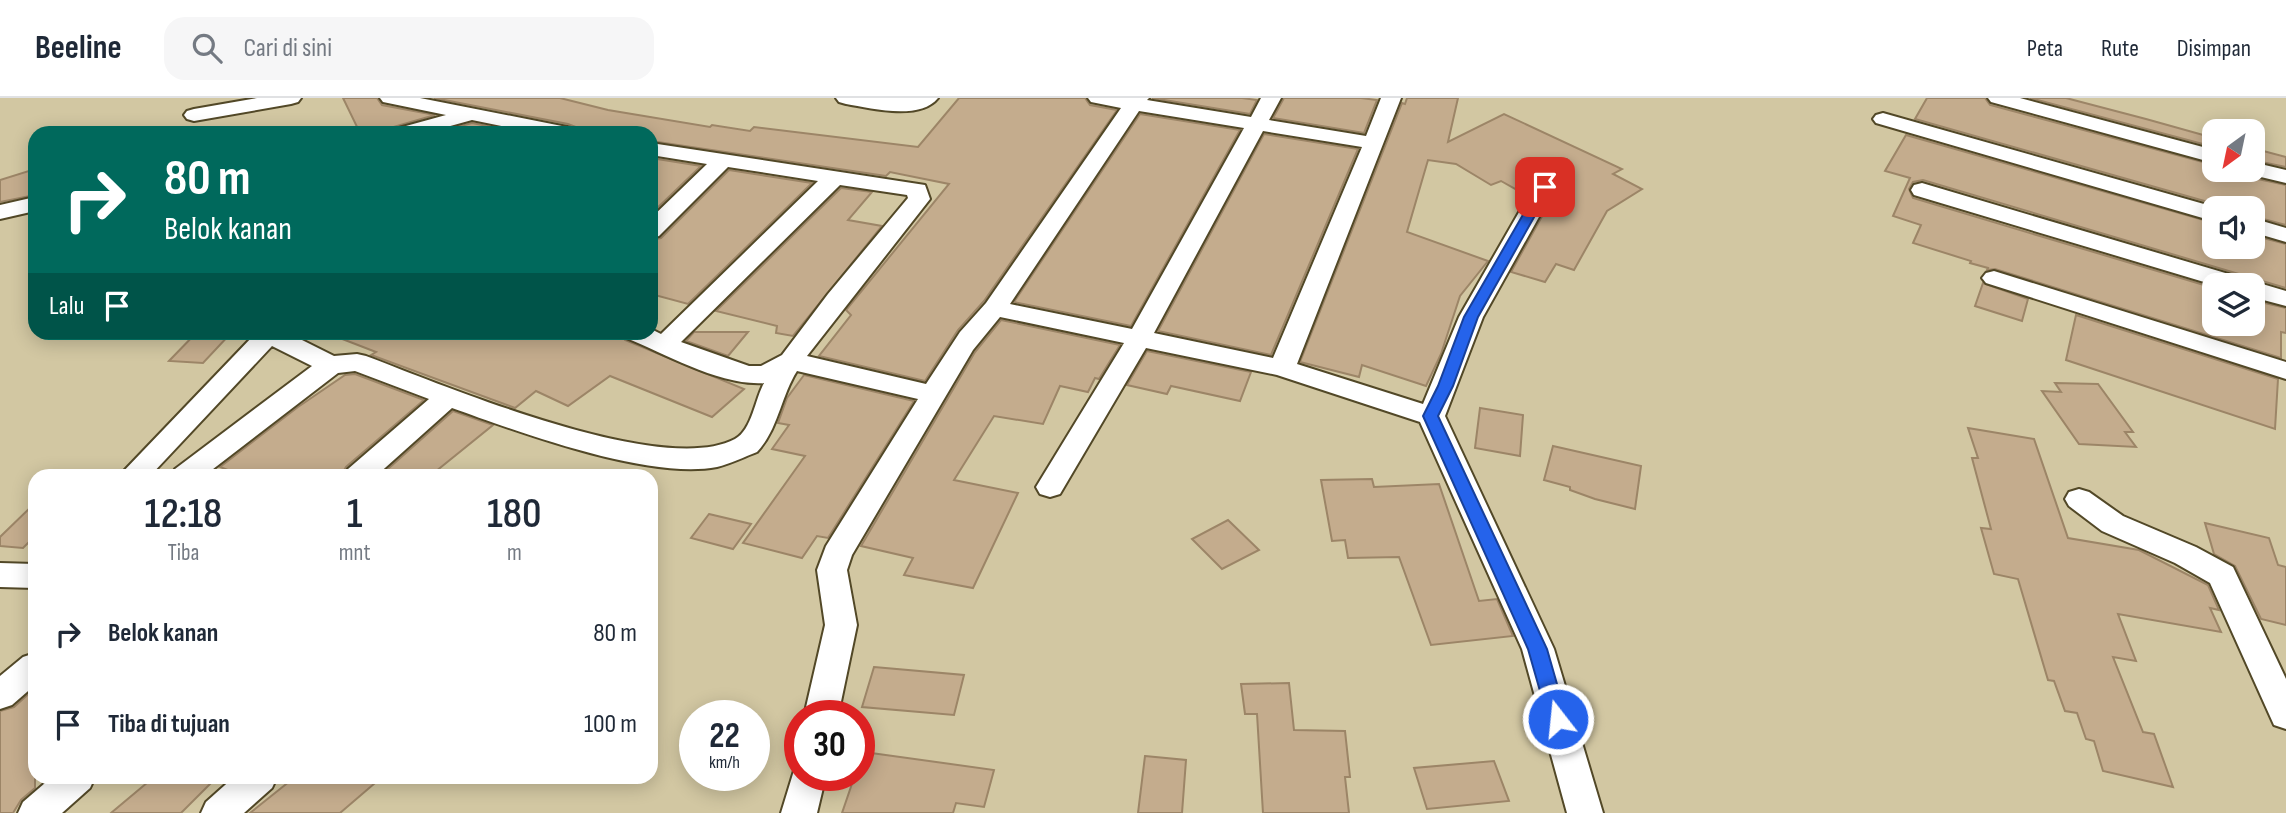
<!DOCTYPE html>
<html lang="id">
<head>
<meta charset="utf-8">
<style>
  :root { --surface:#fff; --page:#f6f6f7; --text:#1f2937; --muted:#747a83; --line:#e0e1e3 }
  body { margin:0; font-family:"Sofia Sans Condensed",sans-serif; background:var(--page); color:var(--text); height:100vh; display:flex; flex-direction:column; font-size:26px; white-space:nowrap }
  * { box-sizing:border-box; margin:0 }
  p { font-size:23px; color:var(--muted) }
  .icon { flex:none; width:38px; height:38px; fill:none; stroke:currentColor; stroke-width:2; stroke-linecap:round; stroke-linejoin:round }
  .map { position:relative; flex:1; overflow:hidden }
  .drawer { position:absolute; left:28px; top:371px; width:630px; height:315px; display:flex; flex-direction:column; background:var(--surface); border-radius:21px; box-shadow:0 4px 18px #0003 }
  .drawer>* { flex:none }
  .top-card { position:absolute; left:28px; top:28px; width:630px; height:214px; border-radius:21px; box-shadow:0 4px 18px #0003; background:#00695c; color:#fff; overflow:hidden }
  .needle { width:46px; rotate:213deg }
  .fabs { position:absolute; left:2202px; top:21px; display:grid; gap:14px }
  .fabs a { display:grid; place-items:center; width:63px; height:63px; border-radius:14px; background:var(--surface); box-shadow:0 4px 18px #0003; font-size:35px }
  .speed { position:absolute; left:679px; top:602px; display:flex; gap:14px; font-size:35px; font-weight:700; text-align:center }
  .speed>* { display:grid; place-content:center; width:91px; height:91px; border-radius:50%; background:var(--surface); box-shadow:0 4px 18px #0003; line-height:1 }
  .speed small { font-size:18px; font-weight:400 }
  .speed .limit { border:10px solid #d22; background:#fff; color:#111 }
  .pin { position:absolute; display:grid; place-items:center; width:60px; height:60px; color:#fff; margin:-30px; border-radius:14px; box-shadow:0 4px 10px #0006 }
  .me { position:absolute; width:77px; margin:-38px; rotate:344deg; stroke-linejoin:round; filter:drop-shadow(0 0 5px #0008) }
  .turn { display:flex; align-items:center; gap:24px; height:147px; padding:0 21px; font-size:32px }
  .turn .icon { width:91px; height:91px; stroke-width:2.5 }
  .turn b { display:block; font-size:49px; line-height:60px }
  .then { display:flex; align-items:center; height:66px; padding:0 21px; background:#0003; gap:14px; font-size:26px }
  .eta { display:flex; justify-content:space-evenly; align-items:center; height:119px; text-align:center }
  .eta b { font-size:42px; font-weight:600; line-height:49px }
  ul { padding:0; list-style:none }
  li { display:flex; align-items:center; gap:21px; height:91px; padding:0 21px }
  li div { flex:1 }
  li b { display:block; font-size:26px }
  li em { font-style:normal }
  header { display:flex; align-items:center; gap:42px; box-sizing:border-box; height:98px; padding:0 35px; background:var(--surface); border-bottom:2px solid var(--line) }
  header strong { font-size:33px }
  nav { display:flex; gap:38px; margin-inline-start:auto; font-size:24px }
  .search { width:490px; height:63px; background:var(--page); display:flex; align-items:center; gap:18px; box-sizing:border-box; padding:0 24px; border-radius:21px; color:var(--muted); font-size:26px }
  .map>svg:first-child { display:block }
  .building { fill:#c4ac8d; stroke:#9c8567; stroke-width:2 }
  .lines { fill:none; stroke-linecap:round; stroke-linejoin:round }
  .minor-casing { stroke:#524827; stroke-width:4 }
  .minor { fill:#fff; fill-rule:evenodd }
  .route { fill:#2563eb; stroke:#184099; stroke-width:2 }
</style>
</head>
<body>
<header>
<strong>Beeline</strong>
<div class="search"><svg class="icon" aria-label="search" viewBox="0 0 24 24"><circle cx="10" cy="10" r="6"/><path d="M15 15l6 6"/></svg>Cari di sini</div>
<nav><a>Peta</a><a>Rute</a><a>Disimpan</a></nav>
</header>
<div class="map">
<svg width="2286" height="715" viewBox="0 0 2286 715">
  <rect width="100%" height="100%" fill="#d2c7a2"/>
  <g class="building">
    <polygon points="343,0 377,0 382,7 435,17 373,35 360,35"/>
    <polygon points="434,0 560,0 608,12 710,29 712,27 750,33 754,29 918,49 959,0 1085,0 1090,7 1117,12 984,203 958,232 925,283 819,258 851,217 846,212 949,86 890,74 886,78 651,43 651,35 580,35 576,29 568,26"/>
    <polygon points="1152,0 1242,0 1257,2 1250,16"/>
    <polygon points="1284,0 1361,0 1377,2 1364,35 1273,20"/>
    <polygon points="1407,0 1458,0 1448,44 1504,16 1622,71 1613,76 1642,91 1607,113 1574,172 1556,166 1545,184 1511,174 1570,68 1567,61 1547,61 1526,97 1501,83 1491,87 1456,66 1428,62 1407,134 1488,163 1460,198 1441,256 1426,288 1362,267 1359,279 1300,264 1402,5 1405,6"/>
    <polygon points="1927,0 1985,0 1990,7 2214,67 2214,72 2241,72 2243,78 2286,87 2286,127 2252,118 2252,110 2221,110 2219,107 1915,21"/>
    <polygon points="2030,0 2066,0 2146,21 2214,40 2214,49"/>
    <polygon points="1140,16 1240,32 1131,228 1014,204"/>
    <polygon points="472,25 523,35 435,35"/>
    <polygon points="1264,36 1358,51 1271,257 1158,233"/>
    <polygon points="1906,37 2214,125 2214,149 2252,149 2252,137 2286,146 2286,190 1923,82 1913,84 1909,91 1913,100 2214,190 2214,226 2252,226 2252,202 2286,210 2286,235 2281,234 2281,260 1995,171 1987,172 1988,170 1970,165 1971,163 1913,145 1921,127 1893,118 1910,80 1885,73"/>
    <polygon points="2252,50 2286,59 2286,69 2252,62"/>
    <polygon points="651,60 701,68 651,116"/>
    <polygon points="35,71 35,97 0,104 0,82"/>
    <polygon points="729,72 812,85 688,206 651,196 651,142 661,140"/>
    <polygon points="841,90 872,94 848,122 882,128 793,238 776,235 777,228 716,213"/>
    <polygon points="1983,185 2028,201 2022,223 1975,208"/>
    <polygon points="2076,217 2278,281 2275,331 2066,262"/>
    <polygon points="1001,222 1120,247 1099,281 1095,280 1088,294 1060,288 1043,326 994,318 954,382 1018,395 973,490 904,477 913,460 861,448 975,254"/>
    <polygon points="197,234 232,234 203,265 169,263"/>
    <polygon points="332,234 621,234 625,242 744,291 712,319 610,278 568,308 536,293 515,310 371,257 376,254 332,237"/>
    <polygon points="694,234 748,234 728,258 686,243"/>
    <polygon points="1147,253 1251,274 1240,303 1171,288 1167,296 1127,287"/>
    <polygon points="355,276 424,302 346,369 341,378 243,378 220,369 298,309 345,277"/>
    <polygon points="804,277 914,303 828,440 817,438 802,460 743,445 805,358 772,351 789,327 778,325 787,300"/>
    <polygon points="2055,285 2098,286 2133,334 2125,334 2136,349 2079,346 2042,293 2061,294"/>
    <polygon points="1480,310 1523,317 1520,358 1475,350"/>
    <polygon points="453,313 493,327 430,378 380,378"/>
    <polygon points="1968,330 2034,341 2068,440 2139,452 2208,487 2219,512 2210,510 2221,534 2118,516 2136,563 2113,559 2143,634 2154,636 2173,689 2103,673 2094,643 2086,641 2077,615 2065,613 2054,583 2048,582 2018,481 1994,476 1981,430 1991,431 1972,360 1978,360"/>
    <polygon points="1553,348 1641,368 1635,411 1595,401 1570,392 1570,389 1544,382"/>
    <polygon points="1372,381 1374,389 1439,386 1479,503 1497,501 1513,538 1431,547 1399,459 1348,460 1345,442 1332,443 1321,382"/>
    <polygon points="35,405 35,438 23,450 0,448 0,439"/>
    <polygon points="709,416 751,426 733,451 691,440"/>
    <polygon points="1228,422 1259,452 1222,471 1192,441"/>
    <polygon points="2205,425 2269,440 2278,467 2286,469 2286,527 2261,521 2235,468 2214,456"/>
    <polygon points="874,569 964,577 954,617 862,609"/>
    <polygon points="1289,585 1294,632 1345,633 1350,679 1345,679 1349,715 1263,715 1257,616 1245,616 1241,586"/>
    <polygon points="35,590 35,690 21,702 13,715 0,715 0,613 14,609"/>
    <polygon points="864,654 994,672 984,709 956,705 953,715 842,715 855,677 859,677"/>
    <polygon points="1145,658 1186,662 1182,715 1138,715"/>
    <polygon points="1494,663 1509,703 1427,711 1414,670"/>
    <polygon points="154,679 217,679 181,715 111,715"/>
    <polygon points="295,679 382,679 340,715 250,715"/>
  </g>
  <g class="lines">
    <g class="minor-casing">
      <g id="minor">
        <polygon points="257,0 301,0 298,4 291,6 194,23 187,21 184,17 187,13 194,11"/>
        <polygon points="380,0 420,0 567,29 574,31 577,35 536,35 472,22 425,35 392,35 395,31 446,17 383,4"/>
        <path d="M 836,0 L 938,0 C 920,23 870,10 846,6 L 839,4 Z"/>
        <path d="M 1088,0 L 1149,0 L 1147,2 L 1251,19 L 1261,0 L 1281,0 L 1269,22 L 1366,38 L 1381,0 L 1401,0 L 1297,266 L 1423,306 L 1459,219 L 1546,67 L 1549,62 L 1565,62 L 1568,67 L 1483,219 L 1445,318 L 1554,551 L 1603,715 L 1567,715 L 1522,551 L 1420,324 L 1277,277 L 1146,250 L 1060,396 L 1050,399 L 1040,396 L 1036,389 L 1124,245 L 1000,219 L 973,252 L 852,457 L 847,472 L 857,527 L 838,618 L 804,618 L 825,527 L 817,472 L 826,448 L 918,301 L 797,273 C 781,298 778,332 757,354 C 744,359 730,366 717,369 C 648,382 519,334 452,310 L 376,378 L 344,378 L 348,371 L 429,301 L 355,273 L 338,275 L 204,378 L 171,378 L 175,371 L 312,268 L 272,248 L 150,378 L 119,378 L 254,237 L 253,234 L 286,234 L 334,258 L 357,256 L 366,258 C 443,287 662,380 735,341 C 752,332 755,301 764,285 C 720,288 666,256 626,240 L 623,234 L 651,234 L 651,231 L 661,236 L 818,83 L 728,69 L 659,138 L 651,140 L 651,120 L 707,66 L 651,57 L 651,45 L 925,87 L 930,101 L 807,258 L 926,286 L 960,234 L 986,205 L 1121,10 L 1091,4 ZM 1139,13 L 1244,30 L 1132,231 L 1010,206 ZM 1263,33 L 1362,49 L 1273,260 L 1154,235 ZM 840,87 L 907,97 L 908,100 L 828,196 L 782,257 L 761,268 L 749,268 L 681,244 Z"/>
        <polygon points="1988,0 2020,0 2214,52 2214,65 1991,4"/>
        <polygon points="1883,15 1890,17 2218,110 2214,110 2214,123 2206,121 1876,25 1873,21 1876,17"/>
        <polygon points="2252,64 2286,72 2286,85 2244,75 2243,72 2252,72"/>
        <polygon points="1922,85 2286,193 2286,208 2252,199 2252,187 2214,187 1914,97 1911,92 1914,87"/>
        <polygon points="35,99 35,113 0,121 0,107"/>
        <polygon points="2252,120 2286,130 2286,144 2252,134"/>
        <polygon points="1994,173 2286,264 2286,281 1986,185 1982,180 1986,175"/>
        <polygon points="2079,391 2089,394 2123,418 2196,449 2233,469 2286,581 2286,631 2274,627 2210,485 2175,465 2102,433 2069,408 2065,401 2069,394"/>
        <polygon points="0,465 35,466 35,490 0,489"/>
        <polygon points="35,555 35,587 12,607 0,611 0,578 23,559"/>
        <polygon points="800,665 800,677 826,677 817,715 781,715 796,666"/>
        <polygon points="52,679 95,679 90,690 62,715 18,715 23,704"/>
        <polygon points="234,679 277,679 272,690 244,715 201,715 206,704"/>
      </g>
    </g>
    <use href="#minor" class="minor"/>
  </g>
  <polygon class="route" points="1545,85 1551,89 1478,219 1453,288 1438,318 1547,551 1567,621 1565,627 1558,629 1551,627 1548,621 1528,551 1423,318 1438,288 1464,219 1539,89"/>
</svg>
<div class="fabs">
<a><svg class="needle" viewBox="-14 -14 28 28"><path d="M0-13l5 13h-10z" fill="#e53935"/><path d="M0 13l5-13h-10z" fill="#747a83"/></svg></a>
<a><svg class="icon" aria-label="sound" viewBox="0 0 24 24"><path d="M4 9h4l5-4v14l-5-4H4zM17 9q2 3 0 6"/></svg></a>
<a><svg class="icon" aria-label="layers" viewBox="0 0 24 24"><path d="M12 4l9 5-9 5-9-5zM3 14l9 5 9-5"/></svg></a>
</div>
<div class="speed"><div>22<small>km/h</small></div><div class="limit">30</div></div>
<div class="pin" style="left:1545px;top:89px;background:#d93025"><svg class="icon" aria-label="arrive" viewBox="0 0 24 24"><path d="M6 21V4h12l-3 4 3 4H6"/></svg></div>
<svg class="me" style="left:1558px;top:621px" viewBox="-20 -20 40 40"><circle r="17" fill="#2563eb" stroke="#fff" stroke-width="3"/><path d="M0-11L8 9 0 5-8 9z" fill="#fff"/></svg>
<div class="top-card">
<div class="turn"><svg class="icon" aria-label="right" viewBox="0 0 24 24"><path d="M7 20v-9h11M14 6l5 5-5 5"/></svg><div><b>80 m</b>Belok kanan</div></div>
<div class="then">Lalu<svg class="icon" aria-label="arrive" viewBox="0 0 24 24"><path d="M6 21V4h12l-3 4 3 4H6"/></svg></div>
</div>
<section class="drawer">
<div class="eta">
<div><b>12:18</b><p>Tiba</p></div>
<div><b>1</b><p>mnt</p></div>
<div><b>180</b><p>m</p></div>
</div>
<ul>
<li><svg class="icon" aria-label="right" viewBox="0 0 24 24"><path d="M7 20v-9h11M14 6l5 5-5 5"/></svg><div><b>Belok kanan</b></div><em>80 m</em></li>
<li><svg class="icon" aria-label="arrive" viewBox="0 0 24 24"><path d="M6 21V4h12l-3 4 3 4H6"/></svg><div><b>Tiba di tujuan</b></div><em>100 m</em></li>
</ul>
</section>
</div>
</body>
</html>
